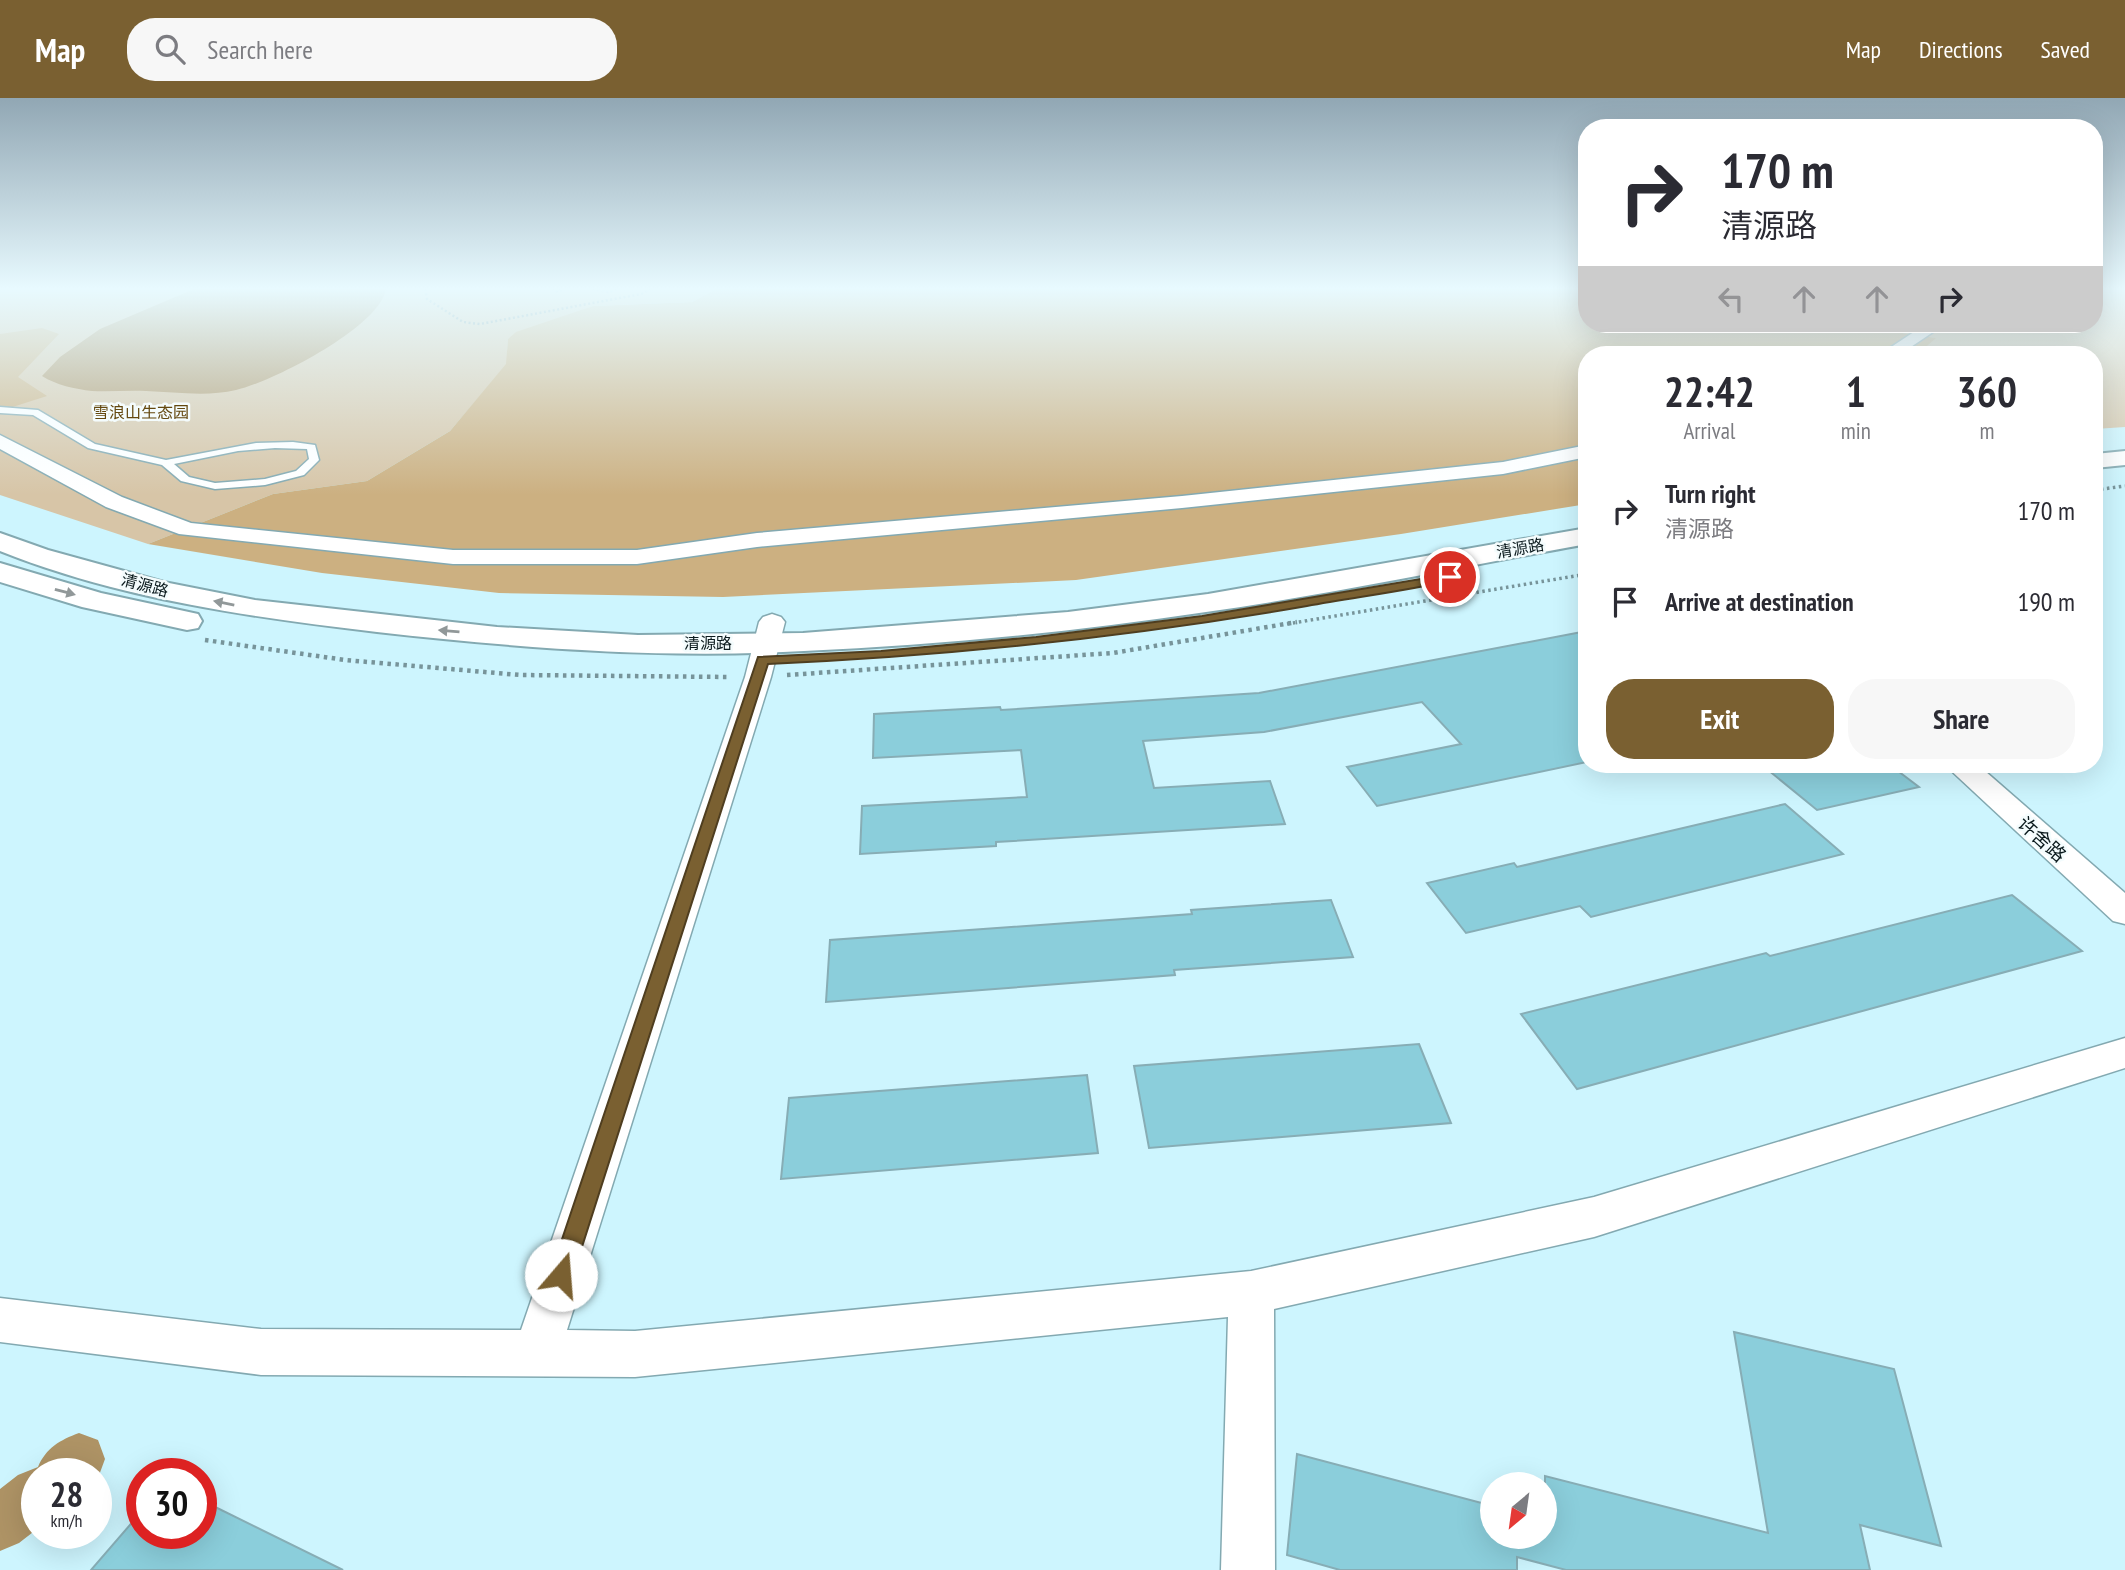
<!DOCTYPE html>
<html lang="en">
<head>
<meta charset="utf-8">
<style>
  :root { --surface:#fff; --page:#f7f7f7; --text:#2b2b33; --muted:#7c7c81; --accent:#7a6031 }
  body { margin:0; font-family:"PT Sans Narrow","Noto Sans SC",sans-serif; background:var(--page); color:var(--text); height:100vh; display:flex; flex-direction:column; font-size:26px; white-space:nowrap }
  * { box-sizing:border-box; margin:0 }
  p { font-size:23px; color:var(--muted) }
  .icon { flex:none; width:38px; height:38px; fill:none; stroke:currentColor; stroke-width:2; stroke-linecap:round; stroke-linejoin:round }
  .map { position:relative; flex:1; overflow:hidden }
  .sheet { position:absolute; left:1578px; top:248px; width:525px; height:427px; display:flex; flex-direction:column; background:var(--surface); border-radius:28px; box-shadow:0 7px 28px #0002 }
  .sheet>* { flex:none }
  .top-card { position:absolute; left:1578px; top:21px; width:525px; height:214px; border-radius:28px; box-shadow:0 7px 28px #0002; background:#fff; color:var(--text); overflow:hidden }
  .needle { width:46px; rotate:209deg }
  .tools { position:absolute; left:1480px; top:1374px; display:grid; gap:14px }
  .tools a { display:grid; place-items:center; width:77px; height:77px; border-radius:50%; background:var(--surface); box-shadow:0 7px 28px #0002; font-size:35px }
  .speed { position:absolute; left:21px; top:1360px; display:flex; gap:14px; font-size:35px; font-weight:700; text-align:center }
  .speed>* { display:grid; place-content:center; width:91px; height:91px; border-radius:50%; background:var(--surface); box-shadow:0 7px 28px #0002; line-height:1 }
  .speed small { font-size:18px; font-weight:400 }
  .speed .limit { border:10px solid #d22; background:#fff; color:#111 }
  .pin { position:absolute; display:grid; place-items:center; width:60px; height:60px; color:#fff; margin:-30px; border:4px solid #fff; border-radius:50%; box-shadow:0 2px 7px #0007 }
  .me { position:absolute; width:77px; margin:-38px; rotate:18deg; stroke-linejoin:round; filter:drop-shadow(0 0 5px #0008) }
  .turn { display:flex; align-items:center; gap:24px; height:147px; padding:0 28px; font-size:32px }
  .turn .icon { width:91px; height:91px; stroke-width:2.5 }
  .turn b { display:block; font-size:49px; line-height:60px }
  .lanes { display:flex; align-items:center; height:66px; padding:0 28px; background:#0003; justify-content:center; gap:35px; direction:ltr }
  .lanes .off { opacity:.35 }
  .eta { display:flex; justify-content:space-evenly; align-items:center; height:119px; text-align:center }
  .eta b { font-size:42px; font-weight:700; line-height:49px }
  .action { display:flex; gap:14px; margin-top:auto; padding:14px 28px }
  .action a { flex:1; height:80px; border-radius:28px; background:var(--accent); color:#fff; font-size:28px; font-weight:700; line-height:80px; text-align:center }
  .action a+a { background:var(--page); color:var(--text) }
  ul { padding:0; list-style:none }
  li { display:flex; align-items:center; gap:21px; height:91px; padding:0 28px }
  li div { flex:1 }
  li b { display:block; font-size:26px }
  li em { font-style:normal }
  header { display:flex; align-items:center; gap:42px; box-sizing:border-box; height:98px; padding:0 35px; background:var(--accent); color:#fff }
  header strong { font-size:33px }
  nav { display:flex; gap:38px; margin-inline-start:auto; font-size:24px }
  .search { width:490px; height:63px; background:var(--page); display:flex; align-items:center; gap:18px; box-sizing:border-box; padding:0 24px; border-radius:28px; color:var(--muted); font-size:26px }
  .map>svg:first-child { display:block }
  .green { fill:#d7c5a7 }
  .forest { fill:#ccb081 }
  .water { fill:#ae9365 }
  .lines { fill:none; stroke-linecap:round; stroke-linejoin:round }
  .canal { fill:#ae9365; fill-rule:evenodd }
  .building { fill:#8bcedb; stroke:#87adb5; stroke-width:2 }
  .lane-casing { stroke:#83a9b1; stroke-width:3 }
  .street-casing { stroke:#83a9b1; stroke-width:3 }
  .secondary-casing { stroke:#83a9b1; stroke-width:4 }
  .path-far2 { stroke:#77949a; stroke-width:2.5; stroke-dasharray:2 2.5; stroke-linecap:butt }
  .path-far1 { stroke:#77949a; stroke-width:3.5; stroke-dasharray:2.5 3.5; stroke-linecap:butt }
  .path { stroke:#77949a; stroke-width:4.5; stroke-dasharray:3.5 4.5; stroke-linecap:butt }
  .lane { fill:#fff; fill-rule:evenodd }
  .street { fill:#fff; fill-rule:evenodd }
  .secondary { fill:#fff; fill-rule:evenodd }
  .oneway { fill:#919899 }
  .route { fill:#7a6031; stroke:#4f3e20; stroke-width:2 }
  .labels { text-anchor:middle; stroke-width:5; stroke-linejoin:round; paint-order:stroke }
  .far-park-label { font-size:16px; fill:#64480f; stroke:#f4fcfd }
  .far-street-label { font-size:16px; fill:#0b1a1d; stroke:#f4fcfd }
  .street-label { font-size:19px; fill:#0b1a1d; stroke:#f4fcfd }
</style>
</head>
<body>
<header>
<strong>Map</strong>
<div class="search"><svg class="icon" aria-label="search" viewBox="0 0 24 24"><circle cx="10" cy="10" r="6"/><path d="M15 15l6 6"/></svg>Search here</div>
<nav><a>Map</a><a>Directions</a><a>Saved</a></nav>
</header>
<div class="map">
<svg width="2125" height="1472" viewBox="0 0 2125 1472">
  <rect width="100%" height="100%" fill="#cdf5fe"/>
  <g class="green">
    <polygon points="0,191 716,191 692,204 593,208 508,241 507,266 450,333 367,383 273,396 148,446 0,397"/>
    <polygon points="2095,191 2125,191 2125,329 2095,331 2095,257 1917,257 1935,240 1896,234 1905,226 2095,226"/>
  </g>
  <g class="forest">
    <polygon points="716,191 1587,191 1587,226 1905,226 1896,234 1936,240 1917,257 1587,257 1587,406 1401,436 1076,482 723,499 499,495 322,475 148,446 273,396 367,383 450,333 506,266 508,241 516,234 593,208 692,204"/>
    <polygon points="42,230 59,236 18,279 47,298 0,313 0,236"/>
  </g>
  <path class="water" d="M 194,191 L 386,191 C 380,229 272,284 236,292 C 207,299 175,294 146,293 C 128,292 110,294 92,293 C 75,291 56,287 42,278 L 60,259 L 100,231 Z"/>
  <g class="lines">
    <path class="canal" d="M 79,1335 L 98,1342 L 105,1361 L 98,1380 L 96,1376 L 37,1376 L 37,1431 L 19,1445 L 0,1453 L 0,1391 L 18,1377 L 38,1369 C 46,1350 60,1342 79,1335 Z"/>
  </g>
  <g class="building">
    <polygon points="1587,533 1587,664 1377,708 1347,669 1461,646 1422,604 1264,634 1143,643 1154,690 1270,683 1285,726 996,744 996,748 860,756 862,708 1027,699 1021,652 873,660 874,616 1000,609 1001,612 1259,595"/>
    <polygon points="1762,667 1890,667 1919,689 1817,712"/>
    <polygon points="1785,706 1843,756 1591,819 1580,808 1466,835 1427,785 1514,765 1517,769"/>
    <polygon points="2012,797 2082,853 1577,991 1521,916 1766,855 1770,858"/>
    <polygon points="1331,802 1353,859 1174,872 1175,877 826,904 830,842 1192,816 1191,812"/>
    <polygon points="1419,946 1451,1025 1149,1050 1134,968"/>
    <polygon points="1087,977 1098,1055 781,1081 789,1000"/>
    <polygon points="1734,1234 1894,1271 1941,1448 1860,1427 1870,1472 1566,1472 1517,1459 1517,1472 1340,1472 1287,1457 1297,1356 1493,1408 1493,1438 1545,1438 1545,1378 1768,1435"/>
    <polygon points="201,1402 343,1472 91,1472 142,1413 142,1435 201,1435"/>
  </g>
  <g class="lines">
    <g class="lane-casing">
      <path id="lane" d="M 0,309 L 38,312 L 95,346 L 166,362 L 256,345 L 293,344 L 315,347 L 319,362 L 304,377 L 265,387 L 215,391 L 181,383 L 162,367 L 88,350 L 33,317 L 0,315 ZM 275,350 L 307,351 L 309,361 L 296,373 L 265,381 L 215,385 L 189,379 L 174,366 L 238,353 Z"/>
    </g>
    <g class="street-casing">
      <g id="street">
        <polygon points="1926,226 1945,226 1899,257 1879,257"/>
        <polygon points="0,337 122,399 191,425 453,452 637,452 757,435 1182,398 1503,364 1587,347 1587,359 1503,376 1182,410 757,449 637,466 453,466 179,436 106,409 0,351"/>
        <polygon points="772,516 781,519 785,524 771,579 567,1232 635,1233 1251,1173 1594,1099 2125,940 2125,970 1594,1139 1274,1211 1275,1472 1221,1472 1228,1219 635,1279 261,1277 0,1244 0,1200 261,1231 521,1232 745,579 759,524 763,519"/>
        <polygon points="1945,667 1978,667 2125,795 2125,826 2113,823"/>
      </g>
    </g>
    <g class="secondary-casing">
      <g id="secondary">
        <polygon points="2125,353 2125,367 2095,370 2095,356"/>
        <path d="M 1587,430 L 1587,446 C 1460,469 1333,496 1206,514 C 1073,534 938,547 804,553 C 661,561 519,550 377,534 C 250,519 120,501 0,453 L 0,435 L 48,452 L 164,484 L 255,502 L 497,529 L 638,537 L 803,535 L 1068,514 L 1208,496 Z"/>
        <polygon points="0,465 101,495 198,516 202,523 198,530 187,532 82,509 0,484"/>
      </g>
    </g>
    <g class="path-far2">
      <polyline points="425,191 427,201 463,224 480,226 641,196 651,191"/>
      <polyline points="552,191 558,194 562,191"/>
      <polyline points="593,191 608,194 618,191"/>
    </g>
    <g class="path-far1">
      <polyline points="2095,392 2125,388"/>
      <polyline points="1287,526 1587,476"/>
    </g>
    <g class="path">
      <polyline points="205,542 345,562 520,577 729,579"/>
      <polyline points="787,577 1113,555 1297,524"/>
    </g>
    <use href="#lane" class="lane"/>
    <use href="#street" class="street"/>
    <use href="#secondary" class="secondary"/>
  </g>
  <defs><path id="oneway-solid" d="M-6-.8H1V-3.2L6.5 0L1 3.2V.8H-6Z" transform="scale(1.75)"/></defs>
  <g class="oneway">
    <use href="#oneway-solid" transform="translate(65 494) rotate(15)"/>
    <use href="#oneway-solid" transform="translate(224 505) rotate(-169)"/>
    <use href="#oneway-solid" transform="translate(449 533) rotate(-175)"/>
  </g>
  <linearGradient id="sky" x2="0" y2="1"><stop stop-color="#91a7b4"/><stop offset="0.48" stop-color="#e8faff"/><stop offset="1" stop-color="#e8faff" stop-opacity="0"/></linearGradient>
  <rect width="2125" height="397" fill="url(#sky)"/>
  <path class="route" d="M 1450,476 L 1456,479 L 1454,482 C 1406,493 1356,499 1307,508 C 1129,539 949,558 768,566 L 573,1177 L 569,1185 L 561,1188 L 553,1185 L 550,1177 L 758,559 L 881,553 L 1036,539 L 1202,518 Z"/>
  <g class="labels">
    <g class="far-park-label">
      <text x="141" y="320">雪浪山生态园</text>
    </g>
    <g class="far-street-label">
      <text transform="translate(1520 450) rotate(-10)" y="6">清源路</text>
      <text transform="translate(145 487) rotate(15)" y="6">清源路</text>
      <text x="708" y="551">清源路</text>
    </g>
    <g class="street-label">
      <text transform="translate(2042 741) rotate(42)" y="7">许舍路</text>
    </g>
  </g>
</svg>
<div class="tools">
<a><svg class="needle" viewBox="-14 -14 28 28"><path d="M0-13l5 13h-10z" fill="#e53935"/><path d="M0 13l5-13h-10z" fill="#7c7c81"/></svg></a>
</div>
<div class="speed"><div>28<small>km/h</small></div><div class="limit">30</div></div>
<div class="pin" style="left:1450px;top:479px;background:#d93025"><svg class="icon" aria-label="arrive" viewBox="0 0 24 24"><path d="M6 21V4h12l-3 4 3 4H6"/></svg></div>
<svg class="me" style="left:561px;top:1177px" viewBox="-20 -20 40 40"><circle r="19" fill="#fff"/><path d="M0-13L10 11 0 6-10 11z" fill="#7a6031"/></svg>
<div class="top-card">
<div class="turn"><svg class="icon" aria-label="right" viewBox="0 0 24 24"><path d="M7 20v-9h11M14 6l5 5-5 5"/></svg><div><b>170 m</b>清源路</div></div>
<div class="lanes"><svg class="icon off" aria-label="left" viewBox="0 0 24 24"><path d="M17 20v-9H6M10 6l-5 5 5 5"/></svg><svg class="icon off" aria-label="ahead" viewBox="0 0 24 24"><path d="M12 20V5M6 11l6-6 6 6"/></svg><svg class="icon off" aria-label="ahead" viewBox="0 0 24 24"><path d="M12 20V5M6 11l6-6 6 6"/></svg><svg class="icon" aria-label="right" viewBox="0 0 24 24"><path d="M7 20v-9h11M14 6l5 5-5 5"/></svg></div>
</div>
<section class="sheet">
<div class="eta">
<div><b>22:42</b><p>Arrival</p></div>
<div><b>1</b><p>min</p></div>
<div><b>360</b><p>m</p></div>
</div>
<ul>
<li><svg class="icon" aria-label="right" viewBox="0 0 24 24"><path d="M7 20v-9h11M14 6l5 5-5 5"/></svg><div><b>Turn right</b><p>清源路</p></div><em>170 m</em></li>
<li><svg class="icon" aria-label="arrive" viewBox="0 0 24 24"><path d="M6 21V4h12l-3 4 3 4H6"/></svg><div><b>Arrive at destination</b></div><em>190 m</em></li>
</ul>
<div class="action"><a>Exit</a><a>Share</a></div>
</section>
</div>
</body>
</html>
